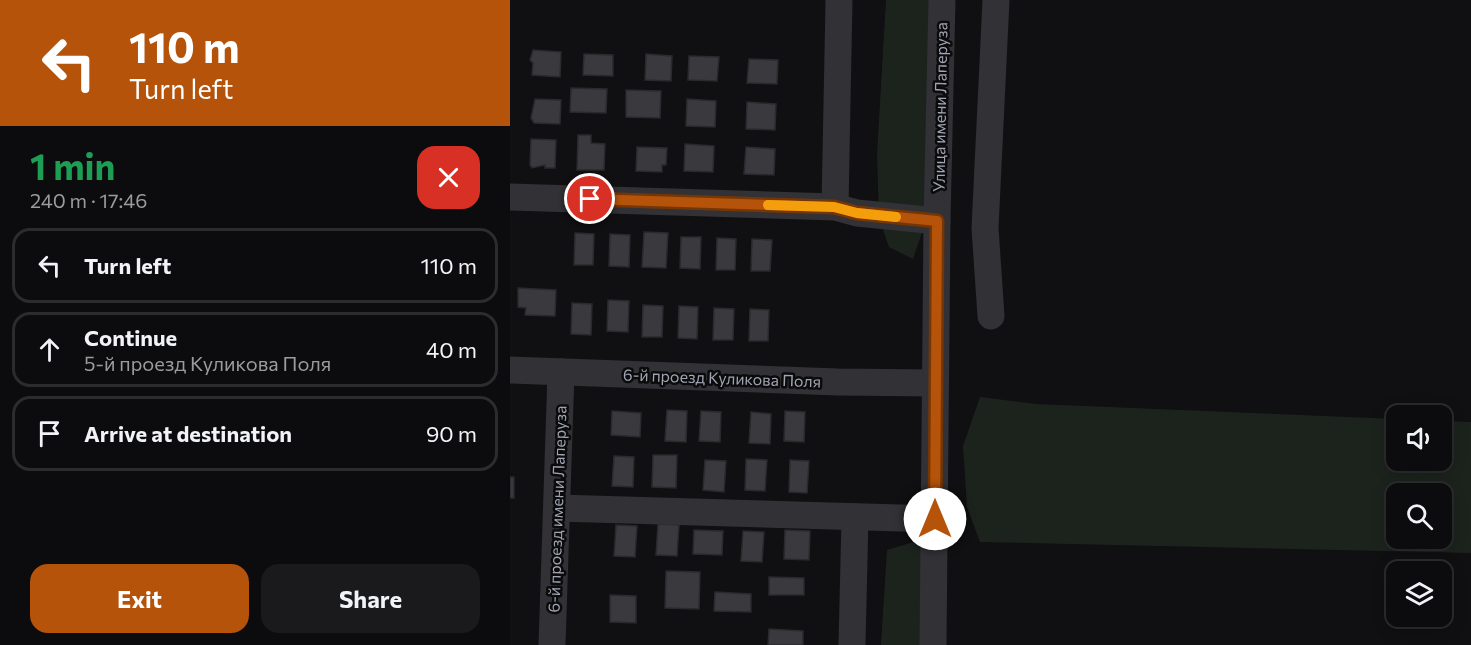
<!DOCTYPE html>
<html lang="en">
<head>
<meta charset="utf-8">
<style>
  :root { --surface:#0c0b0d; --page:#1a191b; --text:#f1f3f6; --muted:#9a9b9d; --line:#2c2b2e; --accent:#b45309 }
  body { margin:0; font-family:Commissioner,sans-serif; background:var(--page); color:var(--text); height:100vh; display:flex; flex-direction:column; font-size:22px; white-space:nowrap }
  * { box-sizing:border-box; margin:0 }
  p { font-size:20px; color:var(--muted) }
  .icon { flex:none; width:33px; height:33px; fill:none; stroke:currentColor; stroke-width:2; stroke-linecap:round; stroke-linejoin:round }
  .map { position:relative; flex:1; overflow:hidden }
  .details { display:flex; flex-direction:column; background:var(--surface); width:510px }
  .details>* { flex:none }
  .guide { background:#b45309; color:#fff; overflow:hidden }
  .controls { position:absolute; left:876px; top:405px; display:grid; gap:12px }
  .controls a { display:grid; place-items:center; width:66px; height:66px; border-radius:12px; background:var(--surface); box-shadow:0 3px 15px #0003,0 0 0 2px var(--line); font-size:30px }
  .pin { position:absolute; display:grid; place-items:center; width:51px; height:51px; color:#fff; margin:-26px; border:3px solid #fff; border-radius:50%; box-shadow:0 2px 6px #0007 }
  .me { position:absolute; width:66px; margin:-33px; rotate:0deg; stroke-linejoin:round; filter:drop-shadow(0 0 4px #0008) }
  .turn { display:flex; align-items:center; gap:21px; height:126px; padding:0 30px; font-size:27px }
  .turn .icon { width:78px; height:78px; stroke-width:2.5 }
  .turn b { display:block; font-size:42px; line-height:51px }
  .round { display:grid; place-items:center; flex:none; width:63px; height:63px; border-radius:18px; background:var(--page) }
  .summary { display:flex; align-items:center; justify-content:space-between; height:102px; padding:0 30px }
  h1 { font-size:36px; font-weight:700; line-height:45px; color:#1e9e55 }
  .action { display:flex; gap:12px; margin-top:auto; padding:12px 30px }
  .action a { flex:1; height:69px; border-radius:18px; background:var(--accent); color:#fff; font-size:24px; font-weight:700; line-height:69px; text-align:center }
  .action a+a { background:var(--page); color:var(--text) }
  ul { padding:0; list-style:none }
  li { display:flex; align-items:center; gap:18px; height:75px; margin:0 12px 9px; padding:0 18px; border:3px solid var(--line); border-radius:18px }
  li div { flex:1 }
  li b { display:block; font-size:22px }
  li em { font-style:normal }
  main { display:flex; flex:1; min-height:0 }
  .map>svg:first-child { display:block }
  .green { fill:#1c231d; fill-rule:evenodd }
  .building { fill:#3a393e; stroke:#2a292d; stroke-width:1.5 }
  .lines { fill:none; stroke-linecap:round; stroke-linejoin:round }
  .minor { stroke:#313136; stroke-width:27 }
  .route-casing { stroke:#753606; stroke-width:15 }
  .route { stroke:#b45309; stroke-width:10 }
  .slow { stroke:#f59e0b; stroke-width:10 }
  .labels { text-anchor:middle; stroke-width:5; stroke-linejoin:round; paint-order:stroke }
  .street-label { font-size:16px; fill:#a1a4b2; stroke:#0b0b0c }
</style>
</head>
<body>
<main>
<section class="details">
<div class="guide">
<div class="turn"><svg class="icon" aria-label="left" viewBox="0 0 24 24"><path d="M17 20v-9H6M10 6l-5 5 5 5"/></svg><div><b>110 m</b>Turn left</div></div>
</div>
<div class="summary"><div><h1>1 min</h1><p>240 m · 17:46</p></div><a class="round" style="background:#d93025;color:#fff"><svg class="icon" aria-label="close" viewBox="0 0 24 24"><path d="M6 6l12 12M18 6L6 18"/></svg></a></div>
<ul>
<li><svg class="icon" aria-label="left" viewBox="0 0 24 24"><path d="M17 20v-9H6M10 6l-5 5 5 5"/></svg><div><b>Turn left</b></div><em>110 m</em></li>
<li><svg class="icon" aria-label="ahead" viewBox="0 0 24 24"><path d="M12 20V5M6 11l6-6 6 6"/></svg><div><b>Continue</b><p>5-й проезд Куликова Поля</p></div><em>40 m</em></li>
<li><svg class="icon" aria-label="arrive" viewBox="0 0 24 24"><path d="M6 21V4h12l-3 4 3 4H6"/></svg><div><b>Arrive at destination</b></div><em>90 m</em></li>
</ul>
<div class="action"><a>Exit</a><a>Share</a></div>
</section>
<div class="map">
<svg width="961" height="645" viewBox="0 0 961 645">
  <rect width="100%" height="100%" fill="#100f11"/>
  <g class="green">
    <polygon points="376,0 425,0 426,191 403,259 379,247 369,218 367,154"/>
    <path d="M 470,397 L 526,404 L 886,419 L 886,460 L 932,460 L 932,421 L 961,422 L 961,553 L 470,542 L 457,507 L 453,446 ZM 886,494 L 932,494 L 932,538 L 886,538 Z"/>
    <polygon points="410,540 421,552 417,645 371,645 377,550"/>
  </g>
  <g class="building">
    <polygon points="23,50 51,52 50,77 22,75 23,63 20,60"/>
    <polygon points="74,54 103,55 103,76 73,75"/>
    <polygon points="136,54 162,56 161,81 135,80"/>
    <polygon points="179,56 209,57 207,81 178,80"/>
    <polygon points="239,59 268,60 267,84 237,83"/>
    <polygon points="61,88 97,89 96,113 60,112"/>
    <polygon points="116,90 151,91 150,118 116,117"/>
    <polygon points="25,99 51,100 50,124 24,123 21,118"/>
    <polygon points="177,99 206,101 205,127 176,126"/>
    <polygon points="237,102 266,104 265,130 236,129"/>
    <polygon points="68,135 81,135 81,143 95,144 94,170 67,170"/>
    <polygon points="21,139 46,140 45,168 35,168 35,165 22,168 20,165"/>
    <polygon points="175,144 204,146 203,172 174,171"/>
    <polygon points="127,147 157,148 156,165 152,165 152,172 126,171"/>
    <polygon points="236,147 265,149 264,175 234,174"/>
    <polygon points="134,232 158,233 156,268 132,267"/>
    <polygon points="65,233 84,234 83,265 64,265"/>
    <polygon points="100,234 120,235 119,267 99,266"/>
    <polygon points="171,237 191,237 190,269 170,268"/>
    <polygon points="207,238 226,239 225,270 206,270"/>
    <polygon points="242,239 262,240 260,271 241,271"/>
    <polygon points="8,288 46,290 45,316 15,315 16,308 8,307"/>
    <polygon points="98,300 119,301 118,332 97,331"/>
    <polygon points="62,303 82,304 81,335 61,334"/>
    <polygon points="133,305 153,306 152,337 132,337"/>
    <polygon points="169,306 188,307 187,339 168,338"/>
    <polygon points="204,308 224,309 223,340 203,340"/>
    <polygon points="240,309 259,310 258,341 239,341"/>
    <polygon points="157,410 177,411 176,442 155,441"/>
    <polygon points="102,411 131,413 130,437 101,435"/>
    <polygon points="191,411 211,412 210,442 189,441"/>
    <polygon points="275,411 295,412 294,442 274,441"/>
    <polygon points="241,412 261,414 260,444 239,443"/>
    <polygon points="143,455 167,455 166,488 142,487"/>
    <polygon points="104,456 124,457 123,487 102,486"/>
    <polygon points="236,459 257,460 255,491 235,490"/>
    <polygon points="195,460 216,461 214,492 193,490"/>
    <polygon points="280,460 299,461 297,493 279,492"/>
    <rect x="0" y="477" width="4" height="21"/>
    <polygon points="148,524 169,525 167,556 146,555"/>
    <polygon points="106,525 127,526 125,557 104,556"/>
    <polygon points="184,530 213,531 212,555 183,554"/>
    <polygon points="275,530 300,531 299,560 274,559"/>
    <polygon points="233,531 254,532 252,562 231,561"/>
    <polygon points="156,571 190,572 189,609 155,608"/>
    <polygon points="259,577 294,578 294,595 259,595"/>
    <polygon points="205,592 241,594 241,612 204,611"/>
    <polygon points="100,595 126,596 126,623 100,622"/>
    <polygon points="259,629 293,631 293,645 258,645"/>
  </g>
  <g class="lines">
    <g class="minor">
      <polyline points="0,197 325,207 347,213 427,221"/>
      <polyline points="325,207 329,0"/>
      <polyline points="481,316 475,228 486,0"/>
      <polyline points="0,370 328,382 425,383"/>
      <polyline points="47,508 425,519"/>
      <polyline points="42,645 51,372"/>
      <polyline points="342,645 345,517"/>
      <polyline points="423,645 427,221 432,0"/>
    </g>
  </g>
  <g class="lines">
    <g class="route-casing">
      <polyline id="route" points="80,199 324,207 347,213 427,221 425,519"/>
    </g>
    <use href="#route" class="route"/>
    <polyline class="slow" points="258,205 324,207 347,213 386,217"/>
  </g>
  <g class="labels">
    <g class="street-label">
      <text transform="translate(430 107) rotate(-89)" y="6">Улица имени Лаперуза</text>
      <text transform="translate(212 378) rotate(2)" y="6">6-й проезд Куликова Поля</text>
      <text transform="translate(47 509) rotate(-88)" y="6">6-й проезд имени Лаперуза</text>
    </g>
  </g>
</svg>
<div class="controls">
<a><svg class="icon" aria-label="sound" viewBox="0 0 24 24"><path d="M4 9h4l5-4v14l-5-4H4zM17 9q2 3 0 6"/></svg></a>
<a><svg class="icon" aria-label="search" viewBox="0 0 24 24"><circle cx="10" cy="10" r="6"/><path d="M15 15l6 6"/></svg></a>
<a><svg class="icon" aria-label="layers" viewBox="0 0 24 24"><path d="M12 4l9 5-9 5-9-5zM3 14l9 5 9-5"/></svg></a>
</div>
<div class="pin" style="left:80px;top:199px;background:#d93025"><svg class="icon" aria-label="arrive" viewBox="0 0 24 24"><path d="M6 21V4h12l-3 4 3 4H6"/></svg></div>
<svg class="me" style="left:425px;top:519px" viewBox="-20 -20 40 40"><circle r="19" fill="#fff"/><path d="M0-13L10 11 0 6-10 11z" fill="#b45309"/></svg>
</div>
</main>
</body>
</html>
